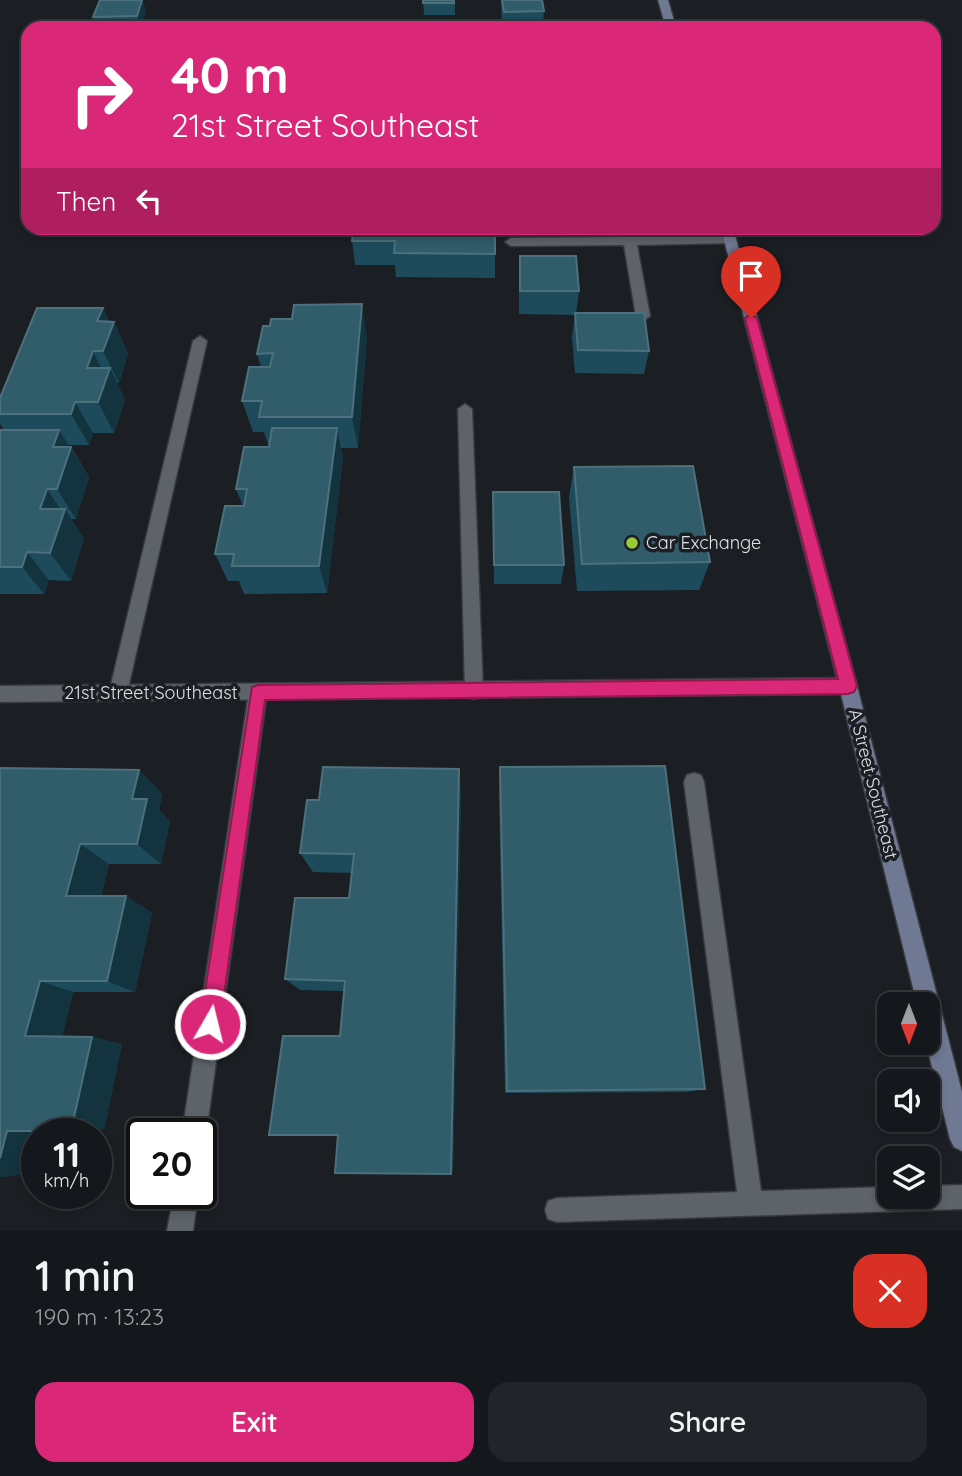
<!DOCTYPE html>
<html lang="en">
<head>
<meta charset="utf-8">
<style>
  :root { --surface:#14171b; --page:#212428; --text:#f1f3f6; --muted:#9d9fa3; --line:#33363a; --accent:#db2777 }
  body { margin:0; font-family:Quicksand,sans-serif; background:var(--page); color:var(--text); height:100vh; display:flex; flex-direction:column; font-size:26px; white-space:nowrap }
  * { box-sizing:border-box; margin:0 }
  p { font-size:23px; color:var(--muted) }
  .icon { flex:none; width:38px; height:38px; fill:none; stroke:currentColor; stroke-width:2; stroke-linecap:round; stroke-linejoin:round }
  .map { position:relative; height:1231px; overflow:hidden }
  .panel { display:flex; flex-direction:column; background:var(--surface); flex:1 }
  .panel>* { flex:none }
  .banner { position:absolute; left:21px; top:21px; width:920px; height:214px; border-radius:21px; box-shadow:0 4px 10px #0003,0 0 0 2px var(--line); background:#db2777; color:#fff; overflow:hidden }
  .needle { width:46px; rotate:180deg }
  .fabs { position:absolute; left:877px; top:992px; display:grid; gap:14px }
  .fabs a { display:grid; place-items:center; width:63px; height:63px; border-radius:14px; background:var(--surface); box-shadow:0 4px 10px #0003,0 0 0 2px var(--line); font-size:35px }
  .speed { position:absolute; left:21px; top:1118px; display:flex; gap:14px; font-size:35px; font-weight:700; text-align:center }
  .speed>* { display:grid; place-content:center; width:91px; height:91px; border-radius:50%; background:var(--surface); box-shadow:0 4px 10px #0003,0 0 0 2px var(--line); line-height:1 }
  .speed small { font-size:18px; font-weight:400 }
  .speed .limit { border:4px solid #111; border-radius:10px; background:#fff; color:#111 }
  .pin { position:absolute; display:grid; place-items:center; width:60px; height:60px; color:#fff; margin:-72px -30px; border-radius:50% 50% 50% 0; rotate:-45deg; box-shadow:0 0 7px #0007 }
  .pin .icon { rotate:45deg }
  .me { position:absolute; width:77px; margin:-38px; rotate:8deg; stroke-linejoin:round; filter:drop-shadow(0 0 5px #0008) }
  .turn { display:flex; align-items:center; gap:24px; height:147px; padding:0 35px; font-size:32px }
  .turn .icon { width:91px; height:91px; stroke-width:2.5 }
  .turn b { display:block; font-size:49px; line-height:60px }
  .then { display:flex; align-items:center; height:66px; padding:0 35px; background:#0003; gap:14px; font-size:26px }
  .round { display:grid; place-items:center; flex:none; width:74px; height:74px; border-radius:21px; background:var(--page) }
  .head { display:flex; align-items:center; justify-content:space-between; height:119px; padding:0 35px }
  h1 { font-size:42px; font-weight:600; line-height:52px }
  .button { display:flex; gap:14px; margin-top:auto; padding:14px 35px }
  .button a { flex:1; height:80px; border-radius:21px; background:var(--accent); color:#fff; font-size:28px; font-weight:600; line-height:80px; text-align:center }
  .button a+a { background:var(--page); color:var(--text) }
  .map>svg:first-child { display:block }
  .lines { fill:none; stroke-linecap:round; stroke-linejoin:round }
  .service-casing { stroke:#36393d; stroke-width:3 }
  .tertiary-casing { stroke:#36393d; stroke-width:3 }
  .secondary-casing { stroke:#36393d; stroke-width:3 }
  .service { fill:#5d6369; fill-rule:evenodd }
  .tertiary { fill:#5d6369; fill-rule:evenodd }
  .secondary { fill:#707993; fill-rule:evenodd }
  .wall { fill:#1d4b5b }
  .shaded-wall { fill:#13333f }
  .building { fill:#315c6a; stroke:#4c717d; stroke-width:2 }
  .route { fill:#db2777; stroke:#8e194d; stroke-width:2 }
  .poi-dot { fill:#98cb37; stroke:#1b1f24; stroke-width:2.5 }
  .labels { text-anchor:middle; stroke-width:7; stroke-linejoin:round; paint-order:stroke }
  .poi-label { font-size:18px; fill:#dee2e5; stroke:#1b1f24; text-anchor:start }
  .street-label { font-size:18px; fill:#dee2e5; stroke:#1b1f24 }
</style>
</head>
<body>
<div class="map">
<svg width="962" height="1231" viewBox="0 0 962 1231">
  <rect width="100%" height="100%" fill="#1b1f24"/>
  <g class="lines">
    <g class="service-casing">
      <g id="service">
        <polygon points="730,236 735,237 735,243 637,245 650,316 643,321 636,316 624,245 511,246 505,242 511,238"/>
        <polygon points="200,336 207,341 127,693 125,699 118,701 111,699 109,693 193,341"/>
        <polygon points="465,404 472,409 483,691 481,697 474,699 467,697 465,691 458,409"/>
        <polygon points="258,684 265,686 267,692 206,1134 201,1143 201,1134 182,1134 249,692 251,686"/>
        <polygon points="694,773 701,775 704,782 761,1191 889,1187 889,1197 928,1197 928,1186 962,1185 962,1209 557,1222 548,1219 545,1210 548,1201 557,1198 737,1192 684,782 687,775"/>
        <polygon points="174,1194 198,1194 193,1231 167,1231"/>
      </g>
    </g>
    <g class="tertiary-casing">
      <polygon id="tertiary" points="848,678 854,680 857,686 854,692 848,694 0,702 0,686"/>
    </g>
    <g class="secondary-casing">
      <g id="secondary">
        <polygon points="658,0 668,0 676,28 666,28"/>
        <polygon points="721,228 733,228 857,686 962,1092 962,1151 954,1147 950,1139 926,1043 928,1004 917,1004 839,686"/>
      </g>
    </g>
    <use href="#service" class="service"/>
    <use href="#tertiary" class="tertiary"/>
    <use href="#secondary" class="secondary"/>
  </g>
  <g class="wall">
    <polygon points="423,0 455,0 455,15 424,15"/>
    <polygon points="501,0 542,0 544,11 543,28 502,28"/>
    <polygon points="146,11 140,28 97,28 93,17"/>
    <polygon points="495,228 495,278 396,277 395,265 355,265 352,241"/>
    <polygon points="520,256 579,291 576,313 649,351 644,374 575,373 572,337 575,315 519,314 519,279"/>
    <polygon points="103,308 109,322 114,322 128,354 119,383 117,383 125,400 114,433 93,433 89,445 68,445 71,447 89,477 76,519 71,519 84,538 71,581 49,580 44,594 0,594 0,430 4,430 0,424 0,398"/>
    <polygon points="367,337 358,448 341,448 343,458 327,593 244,594 239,581 228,581 215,554 243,506 236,489 269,447 264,432 253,432 242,401 261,367 257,354"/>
    <polygon points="574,467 710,562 699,590 577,591 569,497"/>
    <polygon points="493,492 564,565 561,584 494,584"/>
    <polygon points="500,767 705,1089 687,1092 505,1093 499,792"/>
    <polygon points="0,768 139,770 162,794 159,810 170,821 161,864 109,864 101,896 126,896 152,913 135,992 73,992 62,1037 92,1037 122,1044 104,1130 46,1131 37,1134 37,1168 36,1173 0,1177"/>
    <polygon points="461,793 453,1170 451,1174 338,1135 344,991 300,990 285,979 349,898 352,873 313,872 300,853"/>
  </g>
  <g class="shaded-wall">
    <polygon points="142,0 143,0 146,11 140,28 137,16"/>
    <polygon points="362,304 367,337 358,448 352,417"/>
    <polygon points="103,308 112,327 114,322 128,354 119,383 103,351 97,321"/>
    <polygon points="93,351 106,378 110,368 125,400 114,433 98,402 87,368"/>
    <polygon points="75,402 93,433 89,445 71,414"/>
    <polygon points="337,428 343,458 327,593 319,566"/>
    <polygon points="59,430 89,477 76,519 57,489 53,447"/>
    <polygon points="47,489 63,513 65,509 84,538 71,581 50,553 40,509"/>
    <polygon points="27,552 49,580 44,594 22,567"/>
    <polygon points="459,769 461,793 453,1170 451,1174"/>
    <polygon points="139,770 162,794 159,810 170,821 161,864 137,844 132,799"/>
    <polygon points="80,844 109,864 96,913 66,896"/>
    <polygon points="126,896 152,913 135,992 107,981"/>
    <polygon points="40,981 73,992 61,1043 25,1036"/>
    <polygon points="92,1037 122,1044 104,1130 71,1131"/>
    <polygon points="46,1130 45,1134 37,1134 37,1168 36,1173 0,1177 0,1158 7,1131"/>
  </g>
  <g class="building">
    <polygon points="100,0 142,0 137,16 93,17"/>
    <rect x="423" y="0" width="31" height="3"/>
    <polygon points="502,0 542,0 544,11 504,12"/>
    <polygon points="354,228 495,228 495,254 394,253 395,241 352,241"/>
    <polygon points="520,256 576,256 579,291 520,291"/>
    <polygon points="362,304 352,417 259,417 262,401 242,401 249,367 270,367 273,353 257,354 263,326 270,326 271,319 292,319 294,305"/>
    <polygon points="37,308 103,308 97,321 114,322 103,351 93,351 87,368 110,368 98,402 75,402 71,414 0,414 0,398"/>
    <polygon points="575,313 644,313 649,351 578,350"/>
    <polygon points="272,428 337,428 319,566 232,566 234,554 215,554 225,506 244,506 247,489 236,489 244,447 269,447"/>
    <polygon points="0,430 59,430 53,447 71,447 57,489 47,489 40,509 65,509 50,553 27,552 22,567 0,567"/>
    <polygon points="693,466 710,562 582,564 574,467"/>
    <polygon points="493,492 559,492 564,565 494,565"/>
    <polygon points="665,766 705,1089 507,1091 500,767"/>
    <polygon points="323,767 459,769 451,1174 335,1173 338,1135 269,1135 283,1036 340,1036 345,981 285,979 295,898 349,898 354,854 300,853 307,800 319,800"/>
    <polygon points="0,768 139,770 132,799 147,799 137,844 80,844 66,896 126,896 107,981 40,981 25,1036 92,1037 71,1131 7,1131 0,1158"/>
  </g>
  <polygon class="route" points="751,314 757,318 857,686 854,692 848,694 265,700 220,1024 217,1031 210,1034 203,1031 200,1024 252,687 258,685 838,679 745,318"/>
  <circle class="poi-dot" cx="632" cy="543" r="7"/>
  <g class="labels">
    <g class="poi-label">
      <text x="646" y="549">Car Exchange</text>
    </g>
    <g class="street-label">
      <text x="151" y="699">21st Street Southeast</text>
      <text transform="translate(873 784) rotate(76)" y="6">A Street Southeast</text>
    </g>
  </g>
</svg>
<div class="fabs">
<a><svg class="needle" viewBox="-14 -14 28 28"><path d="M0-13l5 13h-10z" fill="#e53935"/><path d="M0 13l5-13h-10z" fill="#9d9fa3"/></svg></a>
<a><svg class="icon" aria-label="sound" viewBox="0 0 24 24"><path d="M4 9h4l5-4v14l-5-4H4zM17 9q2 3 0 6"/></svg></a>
<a><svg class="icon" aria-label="layers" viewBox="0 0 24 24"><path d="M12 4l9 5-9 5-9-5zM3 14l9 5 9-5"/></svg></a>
</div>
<div class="speed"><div>11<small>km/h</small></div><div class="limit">20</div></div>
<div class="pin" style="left:751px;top:318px;background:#d93025"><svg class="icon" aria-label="arrive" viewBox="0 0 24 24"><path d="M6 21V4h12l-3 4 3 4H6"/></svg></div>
<svg class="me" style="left:210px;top:1024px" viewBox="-20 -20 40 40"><circle r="17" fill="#db2777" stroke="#fff" stroke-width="3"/><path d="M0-11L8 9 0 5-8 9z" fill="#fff"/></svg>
<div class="banner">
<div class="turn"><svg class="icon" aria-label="right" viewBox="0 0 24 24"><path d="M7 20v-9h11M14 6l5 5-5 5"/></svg><div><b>40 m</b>21st Street Southeast</div></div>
<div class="then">Then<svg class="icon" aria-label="left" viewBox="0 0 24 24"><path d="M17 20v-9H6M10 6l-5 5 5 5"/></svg></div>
</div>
</div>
<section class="panel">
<div class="head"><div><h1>1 min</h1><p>190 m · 13:23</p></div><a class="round" style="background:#d93025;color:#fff"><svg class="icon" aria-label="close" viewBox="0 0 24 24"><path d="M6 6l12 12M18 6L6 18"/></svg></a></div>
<div class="button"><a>Exit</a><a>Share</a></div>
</section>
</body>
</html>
